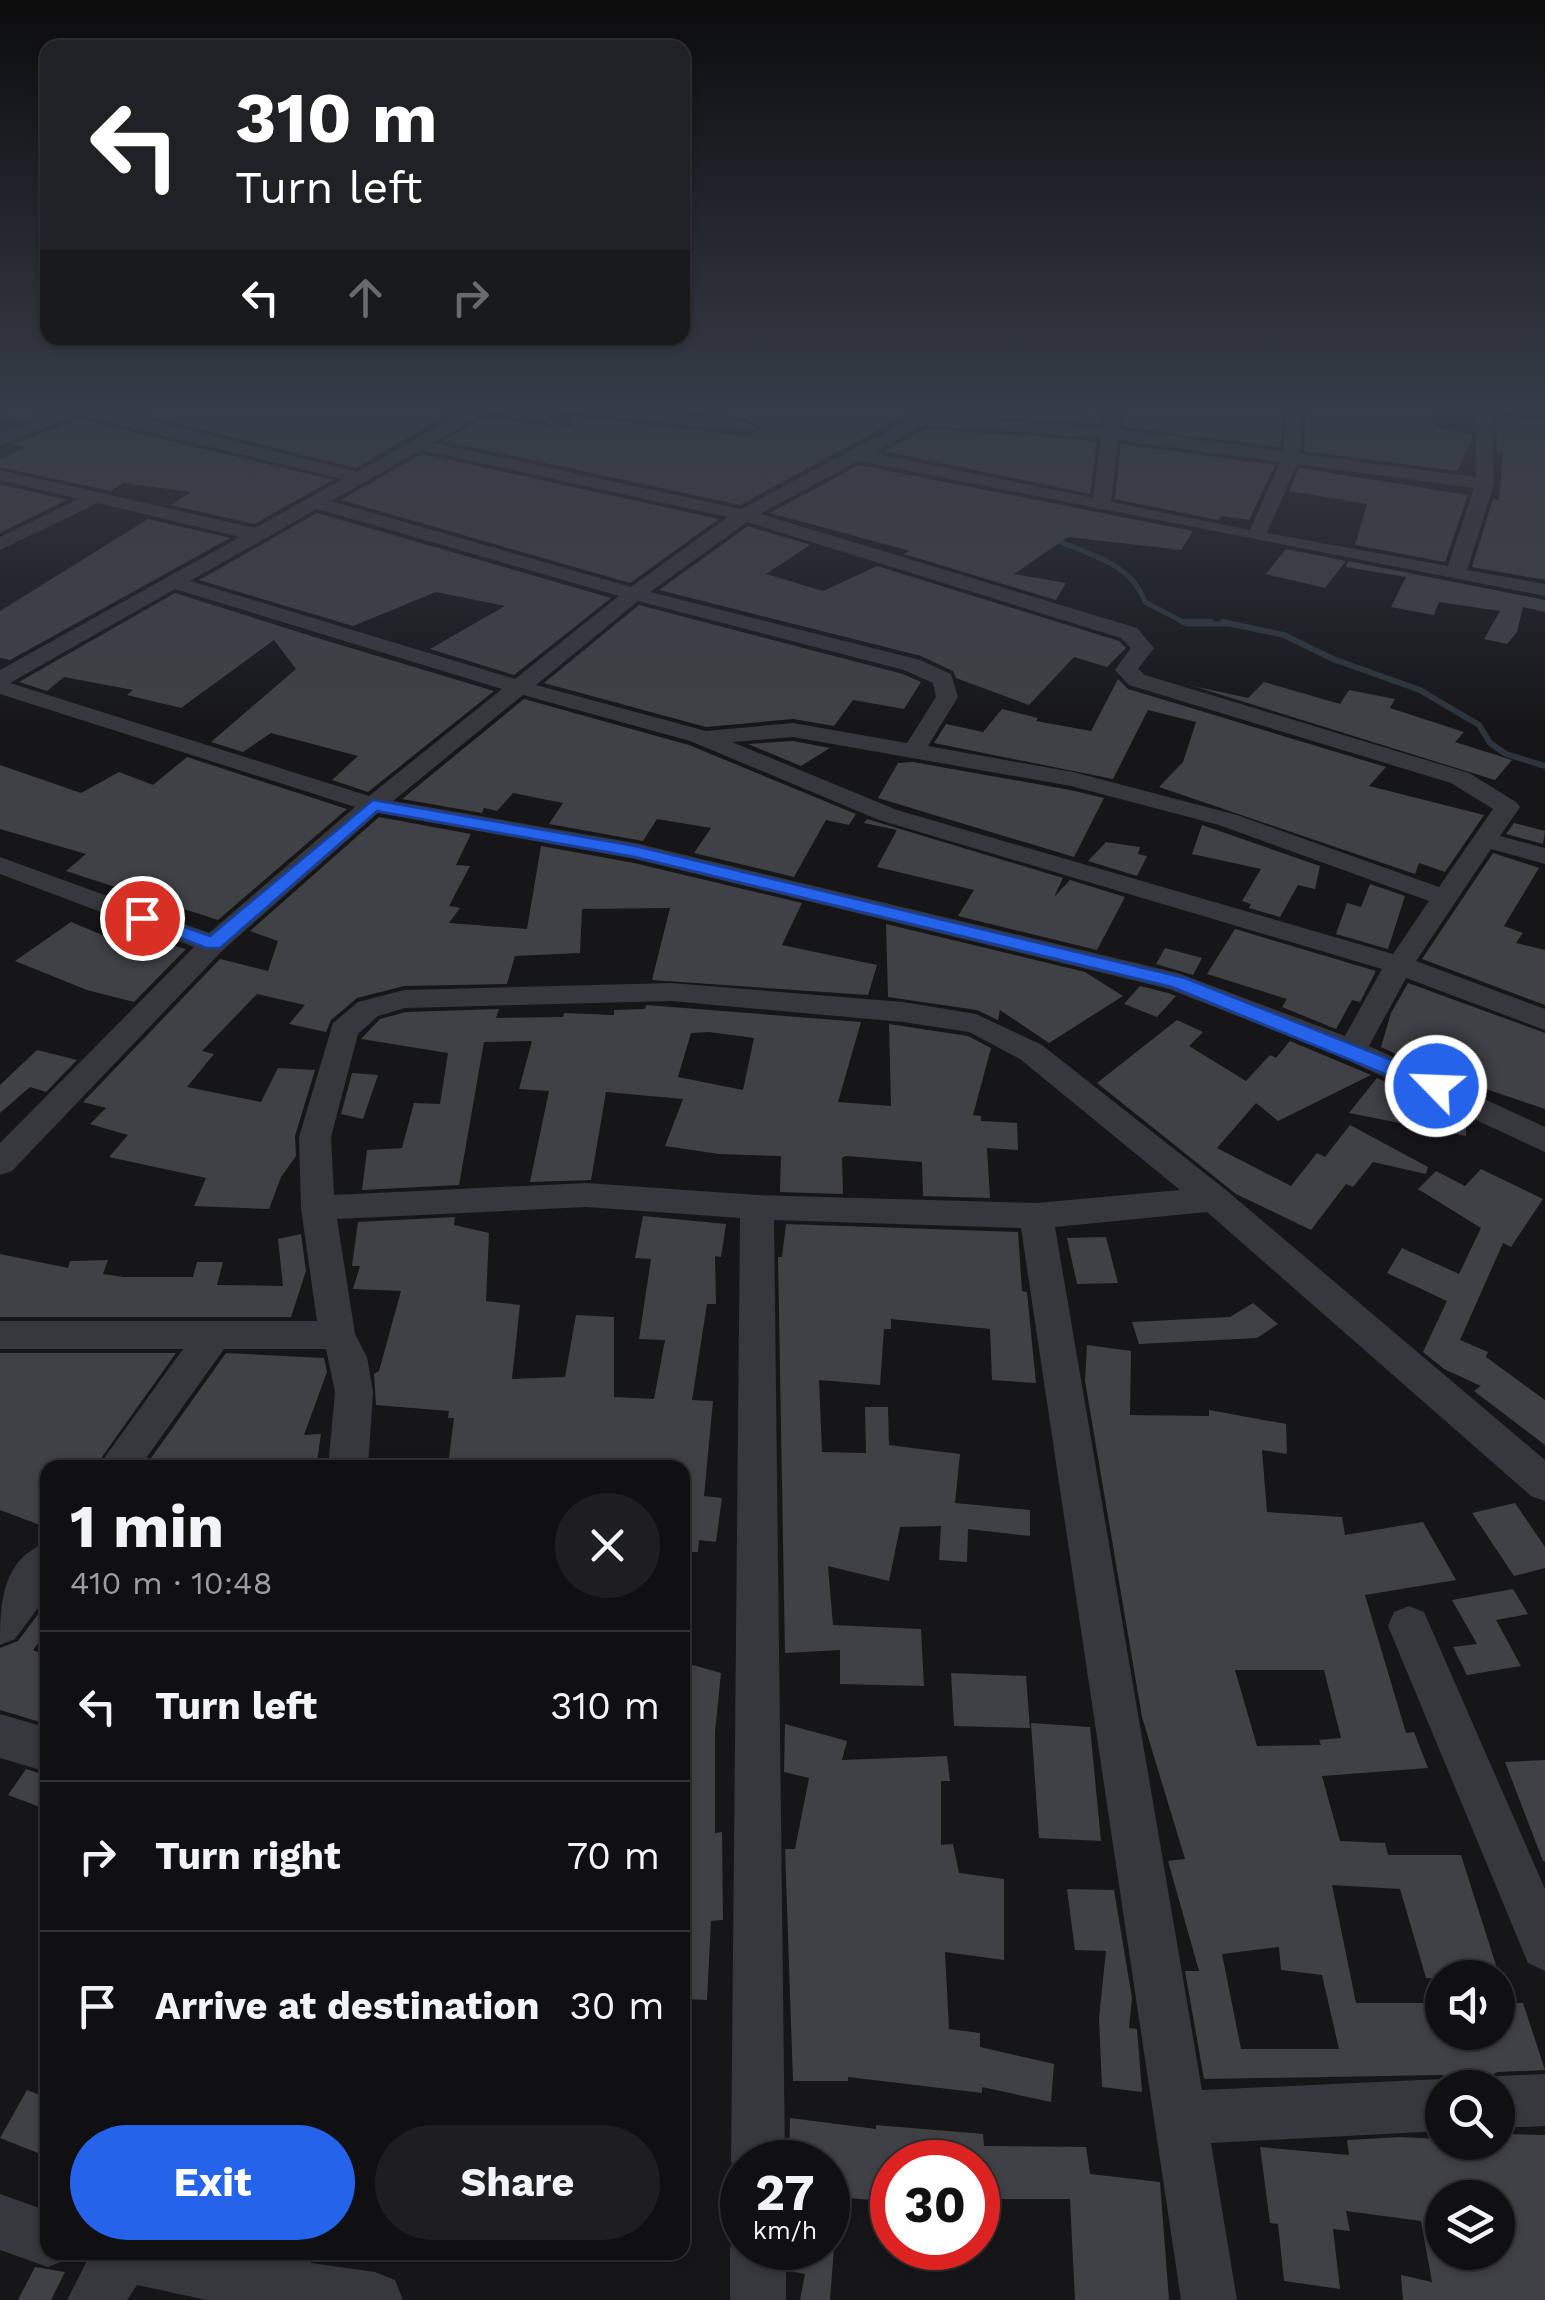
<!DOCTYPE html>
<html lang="en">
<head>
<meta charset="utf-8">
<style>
  :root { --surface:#101012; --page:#1e1e20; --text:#f1f3f6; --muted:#9c9d9f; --line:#303032; --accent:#2563eb }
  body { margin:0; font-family:"Work Sans",sans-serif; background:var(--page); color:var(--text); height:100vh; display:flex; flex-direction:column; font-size:38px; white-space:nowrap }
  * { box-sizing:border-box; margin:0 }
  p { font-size:32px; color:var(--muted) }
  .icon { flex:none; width:55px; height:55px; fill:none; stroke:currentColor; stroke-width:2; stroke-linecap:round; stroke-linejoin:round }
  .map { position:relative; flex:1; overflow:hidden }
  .drawer { position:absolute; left:40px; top:1460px; width:650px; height:800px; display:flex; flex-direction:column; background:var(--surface); border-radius:20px; box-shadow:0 2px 8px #0004,0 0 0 2px var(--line) }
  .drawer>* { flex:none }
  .top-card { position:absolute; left:40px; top:40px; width:650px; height:305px; border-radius:20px; box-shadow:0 2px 8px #0004,0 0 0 2px var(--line); background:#202124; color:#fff; overflow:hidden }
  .tools { position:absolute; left:1425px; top:1960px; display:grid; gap:20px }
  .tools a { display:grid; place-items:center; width:90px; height:90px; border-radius:50%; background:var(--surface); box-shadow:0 2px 8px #0004,0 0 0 2px var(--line); font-size:50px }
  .speed { position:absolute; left:720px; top:2140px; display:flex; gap:20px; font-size:50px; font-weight:700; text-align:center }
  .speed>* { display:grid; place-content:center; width:130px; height:130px; border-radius:50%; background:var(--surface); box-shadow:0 2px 8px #0004,0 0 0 2px var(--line); line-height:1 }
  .speed small { font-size:25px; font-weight:400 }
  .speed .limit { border:15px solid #d22; background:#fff; color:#111 }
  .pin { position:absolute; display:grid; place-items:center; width:85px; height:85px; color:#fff; margin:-42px; border:5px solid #fff; border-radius:50%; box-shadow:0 2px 10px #0007 }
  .me { position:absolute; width:110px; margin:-55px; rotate:294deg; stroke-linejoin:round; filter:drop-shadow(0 0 8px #0008) }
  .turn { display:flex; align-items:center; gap:35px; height:210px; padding:0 30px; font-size:45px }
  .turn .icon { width:130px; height:130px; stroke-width:2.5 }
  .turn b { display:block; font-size:70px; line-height:85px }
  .lanes { display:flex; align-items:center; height:95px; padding:0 30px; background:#0003; justify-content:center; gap:50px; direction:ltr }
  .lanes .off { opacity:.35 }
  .round { display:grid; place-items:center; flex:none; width:105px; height:105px; border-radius:52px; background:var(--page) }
  .overview { display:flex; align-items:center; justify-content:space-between; height:170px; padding:0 30px }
  h1 { font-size:60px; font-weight:700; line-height:75px }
  .primary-button { display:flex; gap:20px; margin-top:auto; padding:20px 30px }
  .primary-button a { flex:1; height:115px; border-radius:60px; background:var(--accent); color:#fff; font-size:40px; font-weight:700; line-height:115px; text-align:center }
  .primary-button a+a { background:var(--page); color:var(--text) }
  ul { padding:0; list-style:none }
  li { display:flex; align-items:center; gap:30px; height:150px; padding:0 30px; border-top:2px solid var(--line) }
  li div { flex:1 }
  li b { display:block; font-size:38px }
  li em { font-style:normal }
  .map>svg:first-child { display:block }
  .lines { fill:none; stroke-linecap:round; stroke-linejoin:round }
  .stream-far1 { stroke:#2c353c; stroke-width:5 }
  .stream { stroke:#2c353c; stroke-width:6 }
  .building { fill:#404145; fill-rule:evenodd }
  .minor { fill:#37383d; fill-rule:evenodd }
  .route { fill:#2563eb; stroke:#184099; stroke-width:2.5 }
</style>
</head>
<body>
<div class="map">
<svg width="1545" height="2300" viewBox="0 0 1545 2300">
  <rect width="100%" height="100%" fill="#161618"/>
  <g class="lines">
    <g class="stream-far1">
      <polyline points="461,405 544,416 567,434"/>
      <path d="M 1050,537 C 1086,555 1130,560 1145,602 L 1187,624 L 1234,624"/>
    </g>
    <g class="stream">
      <polyline points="1183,622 1211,622"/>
      <polyline points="1223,622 1284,635 1333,659 1420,690 1479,725 1490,743 1506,754 1545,766"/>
    </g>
  </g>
  <g class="building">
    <polygon points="0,405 46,405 51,410 22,422 0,415"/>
    <polygon points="104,405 463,405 356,468"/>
    <polygon points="628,405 904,405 919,408 740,505 444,441 482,418 571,428 571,416 747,436 760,428 747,418"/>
    <polygon points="1087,405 1102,405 1099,424 942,413 946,409 1030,417 1030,412 1087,414"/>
    <polygon points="1126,405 1283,405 1280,447 1123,427"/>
    <polygon points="1307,405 1431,405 1436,428 1472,434 1472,439 1457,471 1304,451"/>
    <polygon points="1496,415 1545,421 1545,580 1472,567 1493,499 1499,500 1503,453 1497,452"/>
    <polygon points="79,419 333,480 254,524 171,505 191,492 123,483 111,491 0,467 0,460 25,447 13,444"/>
    <polygon points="926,429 1097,441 1090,494 884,451"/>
    <polygon points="1121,444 1275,465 1249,520 1222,516 1218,520 1115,499"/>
    <polygon points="422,454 719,519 630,583 341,500"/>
    <polygon points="859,465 1193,531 1181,550 1068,537 1014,574 1066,583 1056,600 904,554 910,551 770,513"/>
    <polygon points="1299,468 1468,495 1445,562 1355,545 1367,504 1289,491"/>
    <polygon points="0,484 67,500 0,533"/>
    <polygon points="317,513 611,598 514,675 430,649 505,606 436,592 353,626 199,580"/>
    <polygon points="148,519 230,538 10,660 0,658 0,611"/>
    <polygon points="748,526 810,545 766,574 823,591 877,566 1119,641 1126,648 1107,667 1074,657 1029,705 956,678 953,671 921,656 659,590"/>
    <polygon points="1286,549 1346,561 1325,588 1266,574"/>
    <polygon points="1348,561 1545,600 1545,612 1523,607 1517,632 1507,644 1484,639 1500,611 1439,602 1434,615 1391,607 1406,577 1346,567"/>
    <polygon points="175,593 324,640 494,691 368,792 332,780 358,756 271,733 243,752 211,742 296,669 274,640 181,708 127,695 133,690 64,677 47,691 19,682"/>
    <polygon points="639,605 903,674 921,682 904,709 853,700 834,726 793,719 706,727 544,683"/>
    <polygon points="1118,679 1128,689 1386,767 1369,786 1484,815 1445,872 1419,863 1415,874 1159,787 1183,762 1196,722 1148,710 1113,779 934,743 946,724 983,732 1002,709 1038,718 1036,721 1091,731"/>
    <polygon points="1264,682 1340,704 1349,690 1395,699 1390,708 1464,732 1455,742 1512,760 1495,780 1193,686 1248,698"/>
    <polygon points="524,699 689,745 856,814 849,825 826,820 794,877 694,853 711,828 657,819 643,841 549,824 563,803 513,793 497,811 484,808 482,813 402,799"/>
    <polygon points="793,741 830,748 801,766 748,744"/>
    <polygon points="187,757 347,809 218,920 66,871 86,854 0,829 0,765 81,793 119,772 153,785"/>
    <polygon points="913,762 1070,790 1104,798 1074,857 878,798 898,763"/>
    <polygon points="379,817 471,834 456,865 470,866 449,906 460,908 449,923 527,929 541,846 634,863 802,903 782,945 877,965 868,995 652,980 670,908 582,909 580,953 515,956 507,984 404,986 357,998 331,1020 326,1032 289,1024 305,1005 257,994 202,1051 214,1054 187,1087 261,1102 278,1068 315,1070 295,1136 296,1156 281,1177 269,1209 194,1206 206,1178 109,1157 128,1135 90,1124 106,1108 83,1102 220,959 268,971 278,941 250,931"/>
    <polygon points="867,819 1063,878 1054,897 1070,880 1125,897 1097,950 958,916 974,890 877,867 897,830 864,823"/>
    <polygon points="1514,823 1545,831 1543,844 1506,834"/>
    <polygon points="1202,825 1320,866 1315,889 1298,885 1280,917 1249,908 1251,904 1242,901 1261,869 1192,854"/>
    <polygon points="1106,842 1140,847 1138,854 1147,856 1137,876 1088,861"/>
    <polygon points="1493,853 1539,868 1504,926 1523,933 1516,943 1545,950 1545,1005 1422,959"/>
    <polygon points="1370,884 1405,896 1388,949 1336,934 1347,903 1361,907"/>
    <polygon points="71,922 112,939 121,932 186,949 134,1002 87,990 15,961"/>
    <polygon points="886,924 1085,972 1123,996 1049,1043 1000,1010 998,1020 977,1010 888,997"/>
    <polygon points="1235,929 1376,971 1360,1002 1352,1000 1336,1029 1282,1007 1287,999 1207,974"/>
    <polygon points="1165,948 1202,958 1193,975 1156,964"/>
    <polygon points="1408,983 1545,1033 1545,1109 1465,1082 1465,1086 1381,1047 1391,1013"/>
    <polygon points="1140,986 1168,993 1176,996 1157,1017 1124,1004"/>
    <path d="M 646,1005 L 861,1022 L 838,1102 L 891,1106 L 889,1024 L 968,1036 L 991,1048 L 973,1115 L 981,1116 L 981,1121 L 1017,1123 L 1018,1150 L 987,1148 L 990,1198 L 923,1196 L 922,1162 L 846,1156 L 842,1158 L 843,1194 L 780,1192 L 781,1156 L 719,1154 L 665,1146 L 683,1099 L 606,1092 L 591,1180 L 530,1182 L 549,1091 L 519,1089 L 532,1041 L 484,1042 L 459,1185 L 362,1190 L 367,1150 L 402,1148 L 414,1103 L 440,1104 L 448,1053 L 361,1039 L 380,1019 L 406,1012 L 499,1009 L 496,1018 L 563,1017 L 564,1013 L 614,1015 L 614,1010 L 645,1009 ZM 709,1032 L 754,1038 L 743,1090 L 678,1077 L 691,1033 Z"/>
    <polygon points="1177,1020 1203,1032 1189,1046 1246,1081 1270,1055 1276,1058 1290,1041 1371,1075 1278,1121 1256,1103 1217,1148 1291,1186 1317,1153 1325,1157 1350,1125 1428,1167 1426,1174 1373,1162 1353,1187 1346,1184 1311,1230 1236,1194 1097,1083"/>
    <polygon points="37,1050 77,1060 46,1092 30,1087 0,1113 0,1085"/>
    <polygon points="352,1073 378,1075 363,1119 341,1114"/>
    <polygon points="1377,1078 1466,1119 1466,1136 1349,1113"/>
    <polygon points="1481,1169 1543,1199 1511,1247 1503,1243 1460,1340 1488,1352 1486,1357 1545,1400 1545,1445 1474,1391 1481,1386 1444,1369 1423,1352 1447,1301 1387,1273 1402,1248 1459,1274 1481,1228 1418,1189 1436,1171 1465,1186"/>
    <polygon points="643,1216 726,1224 721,1257 715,1256 716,1304 707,1304 692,1400 713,1401 704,1496 722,1498 716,1542 699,1540 698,1552 682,1552 682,1466 604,1462 448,1466 454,1418 448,1418 449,1411 376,1405 374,1374 379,1371 401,1291 353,1289 360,1266 352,1266 358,1222 455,1217 454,1225 489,1233 486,1301 520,1305 512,1379 565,1377 576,1315 614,1317 614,1397 654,1399 665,1340 639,1339 651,1259 635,1258"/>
    <polygon points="786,1224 1018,1232 1022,1291 1027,1292 1036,1383 992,1380 990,1329 891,1319 891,1329 884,1329 880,1385 819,1380 822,1452 866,1453 865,1407 888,1407 889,1445 960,1454 955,1503 1030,1510 1030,1536 968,1529 967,1562 939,1560 941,1526 900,1527 889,1581 828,1566 833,1625 921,1629 924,1686 840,1684 840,1650 785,1653 778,1257 782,1257"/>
    <polygon points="301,1234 306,1271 291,1317 0,1317 0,1254 68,1268 70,1261 108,1260 103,1274 124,1277 193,1277 197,1262 223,1262 217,1285 283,1286 278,1239"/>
    <polygon points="1106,1237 1118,1283 1077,1284 1067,1238"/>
    <polygon points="1253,1303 1278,1324 1257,1338 1139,1344 1132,1322 1230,1317"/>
    <path d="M 1087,1345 L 1131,1351 L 1130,1415 L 1209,1416 L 1209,1410 L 1286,1424 L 1287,1454 L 1262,1450 L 1267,1512 L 1342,1517 L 1345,1535 L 1423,1522 L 1456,1580 L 1365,1595 L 1406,1733 L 1414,1732 L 1428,1768 L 1322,1776 L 1340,1841 L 1385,1843 L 1388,1855 L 1461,1855 L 1500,1978 L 1426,1978 L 1400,1889 L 1332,1885 L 1356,2003 L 1442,2003 L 1442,2032 L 1498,2032 L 1498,2003 L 1523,2003 L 1545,2070 L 1498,2072 L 1476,2082 L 1457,2082 L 1442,2075 L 1204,2079 L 1185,1971 L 1199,1971 L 1168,1861 L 1185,1859 L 1142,1717 L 1085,1381 ZM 1235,1670 L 1324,1670 L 1341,1738 L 1319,1740 L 1321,1745 L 1257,1746 ZM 1279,1947 L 1281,1970 L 1322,1975 L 1339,2049 L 1241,2049 L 1222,1954 Z"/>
    <polygon points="0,1353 176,1353 94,1468 48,1468 48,1528 0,1510"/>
    <polygon points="226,1353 324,1358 327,1372 304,1435 321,1434 316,1468 144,1468"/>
    <polygon points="1515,1503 1545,1547 1545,1568 1514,1576 1472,1513"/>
    <polygon points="1513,1589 1528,1614 1496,1620 1521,1666 1467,1675 1453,1647 1477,1644 1452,1600"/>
    <polygon points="48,1601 48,1630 33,1650 48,1656 48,1711 40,1722 0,1710 0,1648 18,1641"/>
    <polygon points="682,1662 721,1673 715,1732 715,1833 722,1832 723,1920 711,1921 707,2000 682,1999"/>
    <polygon points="951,1673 1026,1676 1030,1728 954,1726"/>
    <polygon points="1031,1723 1090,1727 1101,1841 1039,1838"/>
    <polygon points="785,1724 847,1741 842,1760 947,1756 950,1781 941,1781 941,1845 953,1844 959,1873 1004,1879 1004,1960 945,1952 949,2029 980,2033 980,2047 1054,2064 1051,2102 982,2087 982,2093 848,2077 848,2081 793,2081 785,1849 795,1849 809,1778 784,1772"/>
    <polygon points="1545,1760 1545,1861 1543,1861 1505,1762"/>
    <polygon points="26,1769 48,1776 48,1810 8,1795"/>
    <polygon points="1067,1889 1114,1890 1132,1998 1129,2028 1137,2029 1142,2092 1102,2087 1099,2018 1106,1951 1075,1950"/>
    <polygon points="27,2090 48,2098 48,2157 0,2138"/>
    <polygon points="790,2118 876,2129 876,2125 983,2134 984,2146 1086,2147 1090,2174 1160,2182 1169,2300 1075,2300 1070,2199 978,2199 978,2162 892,2162 892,2202 828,2196 828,2162 789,2162"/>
    <path d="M 1498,2134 L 1545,2135 L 1545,2300 L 1403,2300 L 1401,2275 L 1432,2282 L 1421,2221 L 1346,2211 L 1350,2231 L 1333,2229 L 1340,2289 L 1284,2281 L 1278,2224 L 1270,2223 L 1260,2147 L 1349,2155 L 1347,2140 L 1400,2137 L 1498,2142 ZM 1442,2198 L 1498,2198 L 1498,2252 L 1442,2252 Z"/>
    <polygon points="790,2248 834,2248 830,2300 800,2300 805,2274 790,2271"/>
    <polygon points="35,2267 65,2272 51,2300 18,2300"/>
  </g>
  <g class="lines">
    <g class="minor">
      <path d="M 49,405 L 89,405 L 357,472 L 477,405 L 497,405 L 434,443 L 741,509 L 916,416 L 927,405 L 944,405 L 935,416 L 1102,428 L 1106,405 L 1122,405 L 1119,430 L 1283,451 L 1287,405 L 1303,405 L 1300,454 L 1476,477 L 1476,405 L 1545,407 L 1545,417 L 1492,411 L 1494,484 L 1467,570 L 1545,584 L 1545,596 L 858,461 L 760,514 L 1137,628 L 1154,648 L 1138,669 L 1145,675 L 1469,773 L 1516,802 L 1520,807 L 1500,836 L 1545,848 L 1545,864 L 1491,849 L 1416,961 L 1545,1009 L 1545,1030 L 1406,978 L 1369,1046 L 1545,1127 L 1545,1152 L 1341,1057 L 1169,989 L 635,859 L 378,813 L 223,950 L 12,1171 L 0,1175 L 0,1143 L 194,947 L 0,874 L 0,857 L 209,933 L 355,807 L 0,694 L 0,670 L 240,537 L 98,503 L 0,550 L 0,537 L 78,499 L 0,480 L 0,470 L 255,528 L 343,479 L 79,415 L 0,445 L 0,434 L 60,411 ZM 925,425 L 1101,438 L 1093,498 L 873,453 ZM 1118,440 L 1280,462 L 1250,530 L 1111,502 ZM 421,450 L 728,517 L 631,587 L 331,501 ZM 1297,464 L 1474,488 L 1448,566 L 1267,533 ZM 317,509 L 619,596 L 515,679 L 190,581 ZM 747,522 L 1121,638 L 1131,648 L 1115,670 L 1129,685 L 1451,783 L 1493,809 L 1439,887 L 1237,815 L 1073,772 L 928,746 L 958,697 L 951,674 L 920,660 L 650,592 ZM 175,589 L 502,689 L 369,796 L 10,683 ZM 638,601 L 904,670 L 933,683 L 936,697 L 907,743 L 793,723 L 706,731 L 536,685 ZM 523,695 L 690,741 L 879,820 L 1382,969 L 1345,1036 L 1178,973 L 635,843 L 393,801 ZM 793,737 L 1071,786 L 1219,825 L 1429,901 L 1393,954 L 897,810 L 732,742 Z"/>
      <polygon points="545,405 596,405 747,422 756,427 747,432 553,410"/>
      <path d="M 671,983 L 903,1002 L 976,1014 L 1042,1045 L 1226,1190 L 1545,1460 L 1545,1501 L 1531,1496 L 1207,1212 L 1055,1227 L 1202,2090 L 1442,2079 L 1461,2088 L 1442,2088 L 1442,2131 L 1211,2143 L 1237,2300 L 1181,2300 L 1021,1228 L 774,1220 L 785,2162 L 742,2162 L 742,2183 L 731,2162 L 740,1218 L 586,1207 L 337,1219 L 355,1334 L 367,1357 L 373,1392 L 368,1468 L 328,1468 L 335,1392 L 326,1349 L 224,1349 L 139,1468 L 97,1468 L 183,1349 L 0,1349 L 0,1321 L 317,1321 L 301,1208 L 299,1137 L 333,1023 L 358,1002 L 404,990 ZM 671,1001 L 903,1022 L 969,1032 L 1020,1059 L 1180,1190 L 1036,1203 L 757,1195 L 586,1183 L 334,1195 L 331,1137 L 358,1034 L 378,1016 L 405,1008 Z"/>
      <path d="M 48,1542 L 48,1594 L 15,1639 L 0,1645 C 0,1604 1,1559 48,1542 Z"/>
      <polygon points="1409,1606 1424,1612 1545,1889 1545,1971 1528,1963 1388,1626 1394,1612"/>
      <polygon points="0,1714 48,1728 48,1772 0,1758"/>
      <polygon points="1545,2074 1545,2126 1498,2128 1498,2088 1478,2088 1479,2083 1498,2076"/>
      <polygon points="0,2194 48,2211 48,2252 70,2252 68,2259 48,2267 0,2250"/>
      <polygon points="742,2226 742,2248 786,2248 786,2300 730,2300 730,2248"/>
      <polygon points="85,2252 311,2252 311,2263 375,2272 395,2280 403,2300 207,2300 137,2285 127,2300 67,2300 88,2259"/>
    </g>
  </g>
  <linearGradient id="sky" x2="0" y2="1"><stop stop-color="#0c0c0d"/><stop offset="0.56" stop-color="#363c48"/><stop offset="1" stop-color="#363c48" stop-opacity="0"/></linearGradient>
  <rect width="1545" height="727" fill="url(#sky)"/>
  <polygon class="route" points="373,800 635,846 1185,978 1444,1081 1447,1086 1444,1092 1429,1092 1172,987 635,857 377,811 220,948 206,948 132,918 142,912 210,936"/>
</svg>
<div class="tools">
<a><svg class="icon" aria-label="sound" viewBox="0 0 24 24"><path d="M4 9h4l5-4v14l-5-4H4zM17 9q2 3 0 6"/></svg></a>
<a><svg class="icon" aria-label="search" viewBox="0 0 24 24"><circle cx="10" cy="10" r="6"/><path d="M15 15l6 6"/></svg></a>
<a><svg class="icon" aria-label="layers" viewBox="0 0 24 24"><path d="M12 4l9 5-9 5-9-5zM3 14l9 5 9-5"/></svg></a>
</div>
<div class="speed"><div>27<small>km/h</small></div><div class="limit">30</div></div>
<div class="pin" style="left:142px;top:918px;background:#d93025"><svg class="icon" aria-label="arrive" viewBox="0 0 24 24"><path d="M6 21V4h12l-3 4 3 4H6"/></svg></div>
<svg class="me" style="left:1436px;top:1086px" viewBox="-20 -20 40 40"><circle r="17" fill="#2563eb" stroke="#fff" stroke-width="3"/><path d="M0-11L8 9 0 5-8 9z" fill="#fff"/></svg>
<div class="top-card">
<div class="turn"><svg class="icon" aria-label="left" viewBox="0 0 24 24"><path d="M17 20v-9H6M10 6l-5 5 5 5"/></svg><div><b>310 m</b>Turn left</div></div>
<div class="lanes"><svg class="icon" aria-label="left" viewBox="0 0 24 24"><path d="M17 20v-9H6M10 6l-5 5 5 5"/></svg><svg class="icon off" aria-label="ahead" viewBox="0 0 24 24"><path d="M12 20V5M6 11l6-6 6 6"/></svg><svg class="icon off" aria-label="right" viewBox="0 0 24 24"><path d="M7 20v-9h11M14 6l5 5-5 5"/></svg></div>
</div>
<section class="drawer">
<div class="overview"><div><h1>1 min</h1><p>410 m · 10:48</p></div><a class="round"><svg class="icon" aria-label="close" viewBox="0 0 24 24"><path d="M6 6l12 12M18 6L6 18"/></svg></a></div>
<ul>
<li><svg class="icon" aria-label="left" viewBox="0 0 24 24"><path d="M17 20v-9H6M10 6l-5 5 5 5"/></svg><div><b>Turn left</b></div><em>310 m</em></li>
<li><svg class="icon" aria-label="right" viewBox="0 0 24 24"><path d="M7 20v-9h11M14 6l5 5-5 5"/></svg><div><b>Turn right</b></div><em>70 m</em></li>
<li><svg class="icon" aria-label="arrive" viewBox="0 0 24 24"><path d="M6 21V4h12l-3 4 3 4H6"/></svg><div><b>Arrive at destination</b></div><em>30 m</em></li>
</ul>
<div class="primary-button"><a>Exit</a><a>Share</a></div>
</section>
</div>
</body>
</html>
